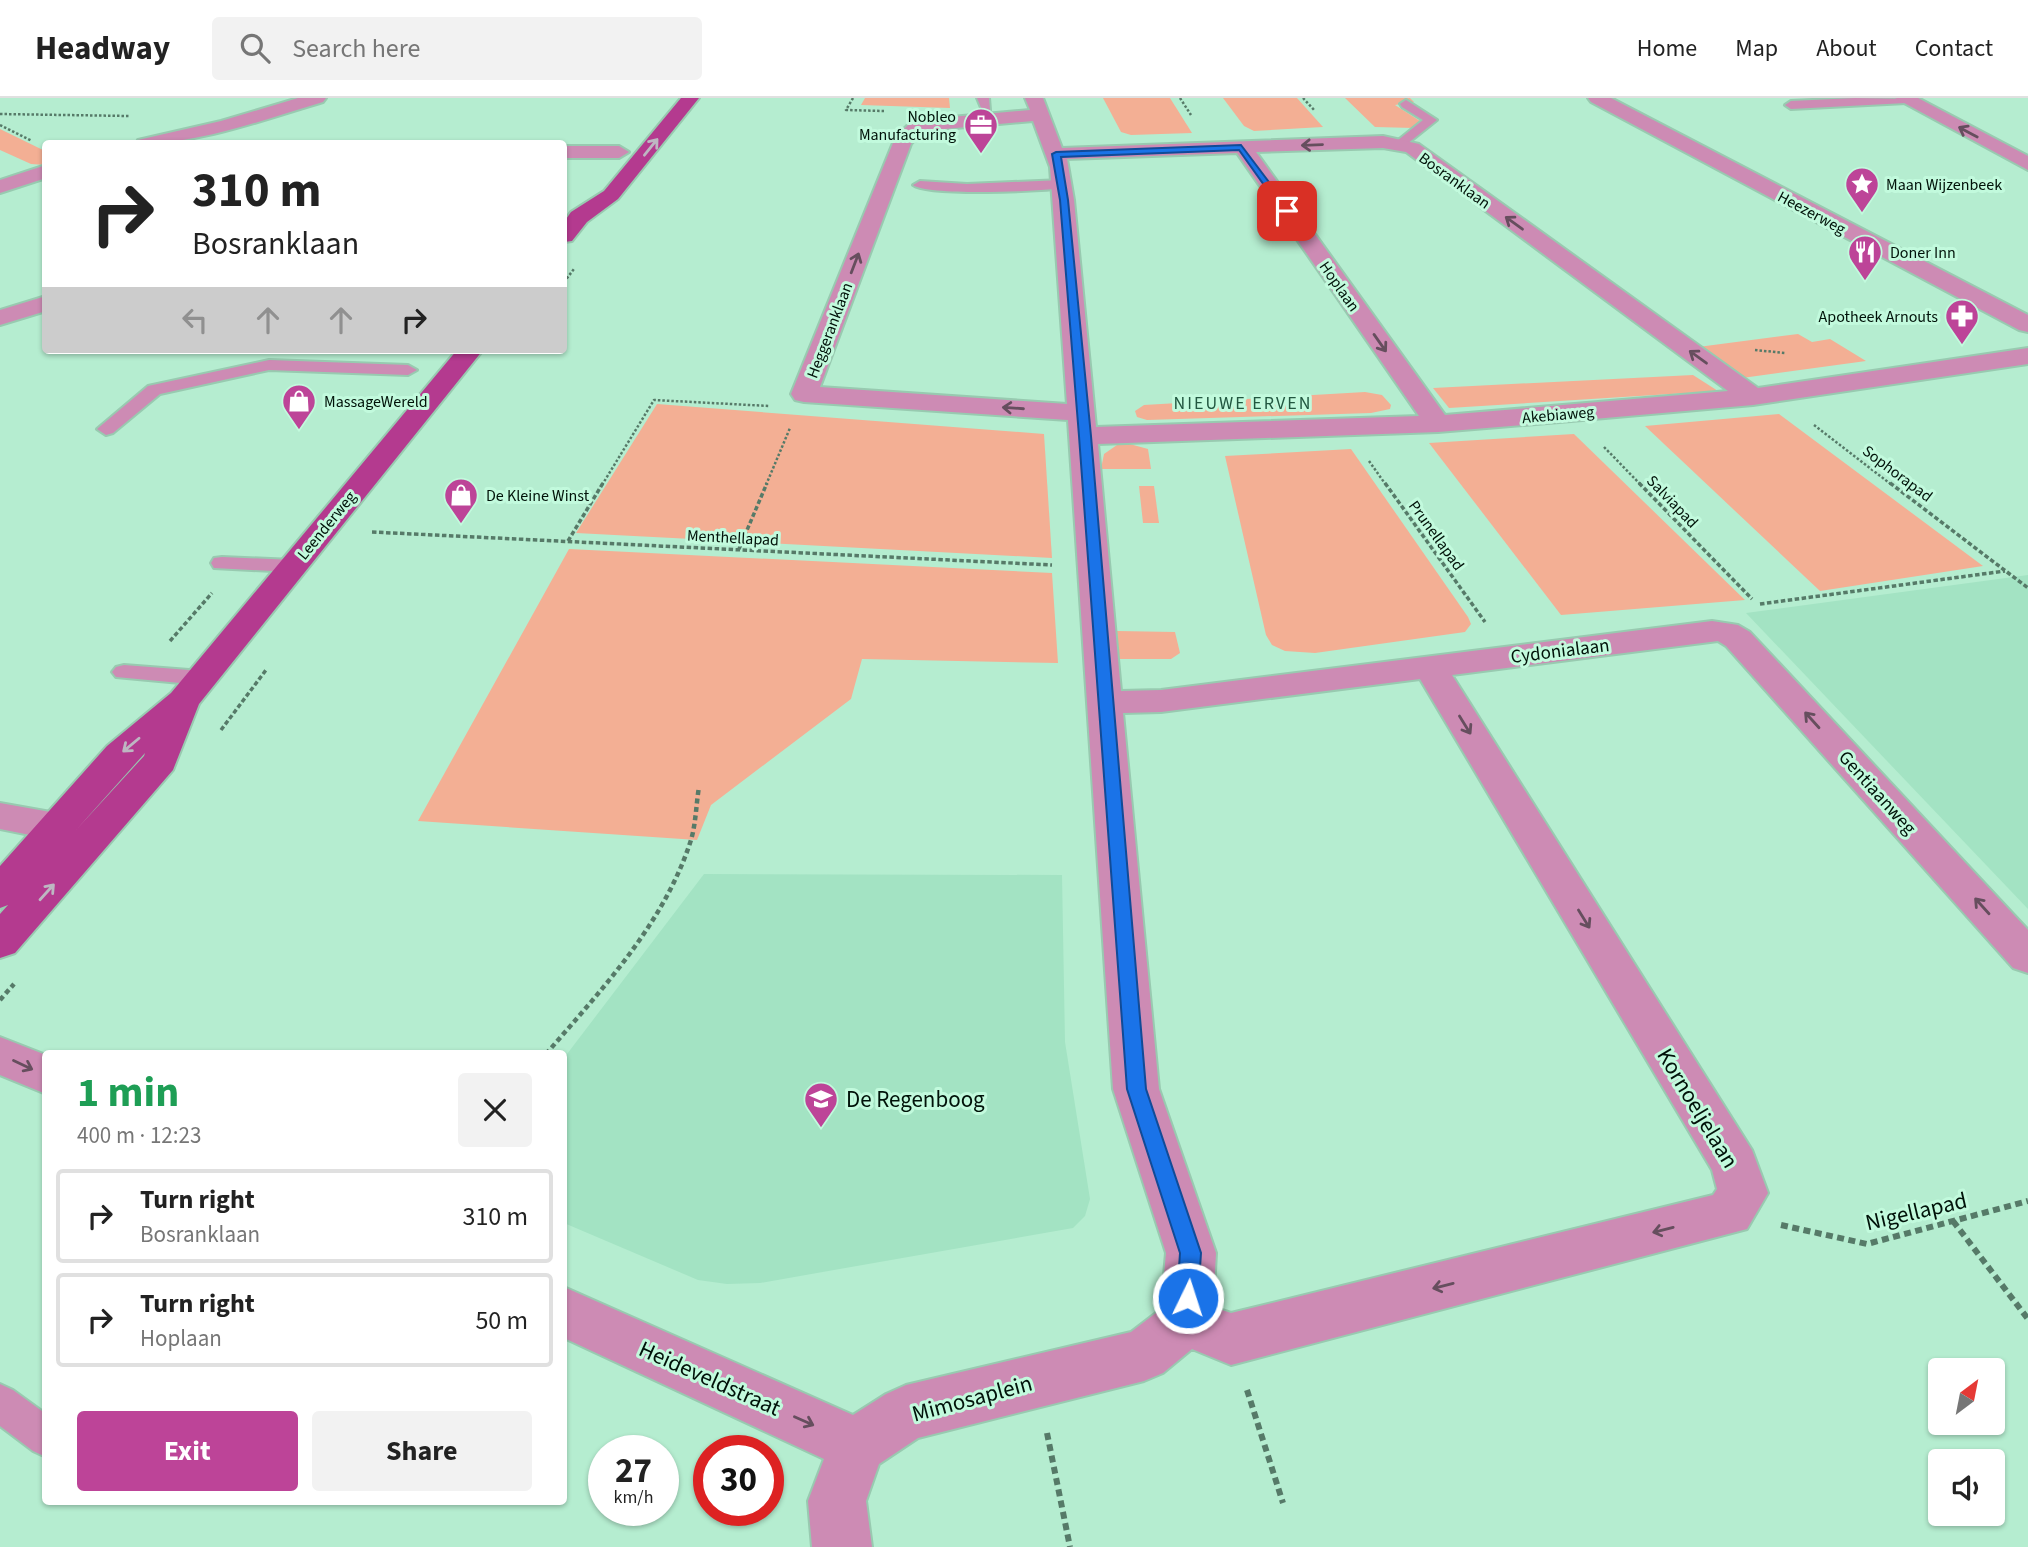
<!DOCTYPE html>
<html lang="en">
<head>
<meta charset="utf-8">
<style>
  :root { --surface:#fff; --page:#f2f2f2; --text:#222; --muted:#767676; --line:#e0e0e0; --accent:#bd4498 }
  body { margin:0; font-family:"Source Sans 3",sans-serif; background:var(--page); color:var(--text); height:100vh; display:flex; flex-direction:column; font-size:26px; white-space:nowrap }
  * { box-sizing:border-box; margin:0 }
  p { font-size:23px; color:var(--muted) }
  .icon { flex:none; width:38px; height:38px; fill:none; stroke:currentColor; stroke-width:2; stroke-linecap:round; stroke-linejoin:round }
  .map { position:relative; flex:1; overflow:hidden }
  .panel { position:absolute; left:42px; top:952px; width:525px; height:455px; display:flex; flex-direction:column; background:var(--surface); border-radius:7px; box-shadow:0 2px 5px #0004 }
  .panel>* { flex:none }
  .top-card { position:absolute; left:42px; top:42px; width:525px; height:214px; border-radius:7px; box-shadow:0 2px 5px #0004; background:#fff; color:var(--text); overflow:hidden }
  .needle { width:46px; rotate:32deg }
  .tools { position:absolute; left:1928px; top:1260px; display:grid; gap:14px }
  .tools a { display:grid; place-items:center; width:77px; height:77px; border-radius:7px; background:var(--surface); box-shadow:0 2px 5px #0004; font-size:35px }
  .speed { position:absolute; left:588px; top:1337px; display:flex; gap:14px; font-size:35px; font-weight:700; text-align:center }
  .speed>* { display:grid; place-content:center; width:91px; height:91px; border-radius:50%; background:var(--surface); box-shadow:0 2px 5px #0004; line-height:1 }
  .speed small { font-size:18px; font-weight:400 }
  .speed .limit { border:10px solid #d22; background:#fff; color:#111 }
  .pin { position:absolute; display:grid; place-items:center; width:60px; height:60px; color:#fff; margin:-30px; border-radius:14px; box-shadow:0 4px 10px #0006 }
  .me { position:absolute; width:77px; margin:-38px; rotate:4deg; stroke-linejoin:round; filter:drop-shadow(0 0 5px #0008) }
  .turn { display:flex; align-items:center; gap:24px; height:147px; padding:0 35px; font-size:32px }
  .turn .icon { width:91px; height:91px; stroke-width:2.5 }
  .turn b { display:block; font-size:49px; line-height:60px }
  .lanes { display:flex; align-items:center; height:66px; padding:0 35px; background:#0003; justify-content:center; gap:35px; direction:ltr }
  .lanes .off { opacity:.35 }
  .round { display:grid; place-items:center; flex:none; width:74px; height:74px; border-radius:7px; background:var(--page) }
  .overview { display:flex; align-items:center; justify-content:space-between; height:119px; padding:0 35px }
  h1 { font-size:42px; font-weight:700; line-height:52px; color:#1e9e55 }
  .action { display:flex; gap:14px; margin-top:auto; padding:14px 35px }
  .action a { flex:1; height:80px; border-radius:7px; background:var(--accent); color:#fff; font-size:28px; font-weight:700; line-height:80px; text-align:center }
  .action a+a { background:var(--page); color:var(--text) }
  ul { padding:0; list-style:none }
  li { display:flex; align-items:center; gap:21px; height:94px; margin:0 14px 10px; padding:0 21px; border:4px solid var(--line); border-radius:7px }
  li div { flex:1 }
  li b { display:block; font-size:26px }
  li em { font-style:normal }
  header { display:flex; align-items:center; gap:42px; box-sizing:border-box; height:98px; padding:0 35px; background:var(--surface); border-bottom:2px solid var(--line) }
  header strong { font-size:33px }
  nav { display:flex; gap:38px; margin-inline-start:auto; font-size:24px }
  .search { width:490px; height:63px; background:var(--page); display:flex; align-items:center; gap:18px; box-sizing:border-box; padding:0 24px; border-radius:7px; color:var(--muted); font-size:26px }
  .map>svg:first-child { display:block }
  .built { fill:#a3e3c3 }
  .green { fill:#f3af94 }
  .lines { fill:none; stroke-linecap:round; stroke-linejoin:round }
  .service-casing { stroke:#98cab0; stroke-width:4 }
  .minor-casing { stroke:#98cab0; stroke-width:4 }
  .tertiary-casing { stroke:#98cab0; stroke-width:4 }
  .primary-casing { stroke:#98cab0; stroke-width:4 }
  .path-far3 { stroke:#567a68; stroke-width:2.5; stroke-dasharray:2.5 2; stroke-linecap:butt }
  .path-far2 { stroke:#567a68; stroke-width:3.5; stroke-dasharray:4.5 2.5; stroke-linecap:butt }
  .path-far1 { stroke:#567a68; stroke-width:4.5; stroke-dasharray:5 3.5; stroke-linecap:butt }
  .path { stroke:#567a68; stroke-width:6; stroke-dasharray:7 4.5; stroke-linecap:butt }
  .service { fill:#cd8bb4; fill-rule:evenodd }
  .minor { fill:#cd8bb4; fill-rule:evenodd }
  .tertiary { fill:#cd8bb4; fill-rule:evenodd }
  .primary { fill:#b43a8f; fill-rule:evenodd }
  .oneway { stroke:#664e5e }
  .oneway2 { stroke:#bdb7c2 }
  .route { fill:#1a73e8; stroke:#114b97; stroke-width:2 }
  .labels { text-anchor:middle; stroke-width:6; stroke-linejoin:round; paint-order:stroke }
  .far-poi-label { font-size:16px; fill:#001209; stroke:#c2fadd; text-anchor:start }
  .far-street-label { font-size:16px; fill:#001209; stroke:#c2fadd }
  .far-neighbourhood-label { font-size:18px; letter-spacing:2px; fill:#225740; stroke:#c2fadd }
  .street-label { font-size:19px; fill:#001209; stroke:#c2fadd }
  .near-poi-label { font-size:23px; fill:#001209; stroke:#c2fadd; text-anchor:start }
  .near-street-label { font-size:23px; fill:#001209; stroke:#c2fadd }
</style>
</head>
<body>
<header>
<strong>Headway</strong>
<div class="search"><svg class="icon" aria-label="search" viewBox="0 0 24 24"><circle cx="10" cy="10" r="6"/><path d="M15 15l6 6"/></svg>Search here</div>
<nav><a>Home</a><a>Map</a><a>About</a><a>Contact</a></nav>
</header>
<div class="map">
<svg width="2028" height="1449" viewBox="0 0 2028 1449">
  <rect width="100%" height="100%" fill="#b5edd0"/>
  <g class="built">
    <polygon points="2028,477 2028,811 1746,515"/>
    <polygon points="704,776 1062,777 1065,944 1090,1101 1085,1118 1073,1130 760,1185 727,1186 698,1182 564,1125 564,960"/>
  </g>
  <g class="green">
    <polygon points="865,0 949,0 950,10 861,7"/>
    <polygon points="1103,0 1170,0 1192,35 1131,37 1121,34"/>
    <polygon points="1223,0 1297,0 1323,29 1254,33 1244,28"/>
    <polygon points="1345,0 1410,0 1414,4 1395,7 1420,23 1414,30 1375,29"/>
    <polygon points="0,31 45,53 45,67 31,66 0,52"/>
    <polygon points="1798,236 1812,244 1830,241 1866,263 1742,280 1698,249"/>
    <polygon points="1693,277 1718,293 1449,310 1433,290"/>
    <polygon points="1365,294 1382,297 1391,307 1390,311 1371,315 1147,322 1137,319 1135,313 1144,307"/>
    <polygon points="657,306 1044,336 1052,460 576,435"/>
    <polygon points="1779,316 1983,468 1820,493 1645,328"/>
    <polygon points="1574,336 1745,502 1561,517 1429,345"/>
    <polygon points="1126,345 1148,351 1151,371 1101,371 1104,356 1117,347"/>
    <polygon points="1351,351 1468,519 1471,526 1465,534 1315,555 1285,553 1272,547 1266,537 1225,358"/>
    <polygon points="1139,388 1154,388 1159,425 1143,425"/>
    <polygon points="569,451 1052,475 1058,565 862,561 851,601 711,707 697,742 418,723"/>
    <polygon points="1117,533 1175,534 1180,555 1171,561 1119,561"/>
  </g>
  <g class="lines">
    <g class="service-casing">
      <g id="service">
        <polygon points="977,0 989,0 990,12 982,12"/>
        <polygon points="1855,0 1912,1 1906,5 1791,11 1785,7 1791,3"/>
        <polygon points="1406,2 1437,22 1402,50 1397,49 1397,43 1423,22 1402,9 1400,6"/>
        <path d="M 1062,82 L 1067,83 L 1067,89 C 1046,94 926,98 913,87 L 920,83 L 967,86 Z"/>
        <polygon points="269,262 408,267 417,272 408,277 269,272 160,296 113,335 106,337 97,331 148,288"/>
        <polygon points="222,459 293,462 301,463 304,468 301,473 293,474 214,470 211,465 214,460"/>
        <polygon points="124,567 202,573 210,575 214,580 210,585 202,587 116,579 112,574 116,569"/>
        <polygon points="0,1286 13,1292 46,1316 46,1359 33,1353 0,1328"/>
      </g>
    </g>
    <g class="minor-casing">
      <g id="minor">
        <path d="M 298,0 L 326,0 L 323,4 C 262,22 200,46 136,46 L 138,42 L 221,23 Z"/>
        <path d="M 1025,0 L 1043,0 L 1062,50 L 1383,38 L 1419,46 L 1758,290 L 2028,250 L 2028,266 L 1753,307 L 1571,323 L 1438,334 L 1098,346 L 1121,593 L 1161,592 L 1712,523 L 1738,527 L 1750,534 L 2028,832 L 2028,875 L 2013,870 L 1726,548 L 1718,543 L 1452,577 L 1752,1052 L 1768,1095 L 1747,1131 L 1231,1267 L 1192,1251 L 1163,1275 L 1144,1283 L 918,1340 L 879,1366 L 866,1403 L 872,1449 L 812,1449 L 808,1403 L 824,1361 L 564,1240 L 564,1189 L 853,1317 L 886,1296 L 906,1287 L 1131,1234 L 1161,1211 L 1166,1155 L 1113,991 L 1068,322 L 804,304 L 795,302 L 791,296 L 895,40 L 911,24 L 918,22 L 1030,12 ZM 1033,23 L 1050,69 L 1067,306 L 820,289 L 911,46 L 923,33 ZM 1383,50 L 1406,54 L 1728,293 L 1445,317 L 1256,54 ZM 1237,55 L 1419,318 L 1096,329 L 1074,102 L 1067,61 ZM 1420,581 L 1712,1072 L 1717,1091 L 1713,1097 L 1231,1215 L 1213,1209 L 1216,1155 L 1159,991 L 1123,615 L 1161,614 Z"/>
        <polygon points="1895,0 1918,0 2028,58 2028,72"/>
        <polygon points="46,67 46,80 0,95 0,82"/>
        <polygon points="0,705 90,721 104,725 109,735 104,745 90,749 0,731"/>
        <polygon points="0,939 46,957 46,996 0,977"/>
      </g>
    </g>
    <g class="tertiary-casing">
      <g id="tertiary">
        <polygon points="1588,0 1611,0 2028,217 2028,234 2019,232 1591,4"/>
        <polygon points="564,48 619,48 629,54 619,60 564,60"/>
        <polygon points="46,198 46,213 0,227 0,212"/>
      </g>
    </g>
    <g class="primary-casing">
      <g id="primary">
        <polygon points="681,0 699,0 618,101 587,124 572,143 564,144 564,124 571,114 604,93"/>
        <path d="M 457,252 L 483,252 L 199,606 L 173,672 L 15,855 L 0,860 L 0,816 L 8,807 L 0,810 L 0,768 L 107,648 L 171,595 ZM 145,655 L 144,658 L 76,732 Z"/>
      </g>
    </g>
    <g class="path-far3">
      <polyline points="853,0 846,12 884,13"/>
      <polyline points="1180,0 1191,17"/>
      <polyline points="1303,0 1315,13"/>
      <polyline points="0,16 129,18"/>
      <polyline points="0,27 32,43"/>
      <polyline points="564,184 574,171"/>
      <polyline points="1755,252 1785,255"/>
      <polyline points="1814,327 1892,387"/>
      <polyline points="1604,349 1641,387"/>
      <polyline points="1369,363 1386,387"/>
      <polyline points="602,387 654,302 769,308"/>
      <polyline points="766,387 790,330"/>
    </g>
    <g class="path-far2">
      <polyline points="1385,385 1485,524"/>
      <polyline points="1639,385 1752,501"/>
      <polyline points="1890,385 2028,490"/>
      <polyline points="372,434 1052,467"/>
      <polyline points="568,443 603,385"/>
      <polyline points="739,451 767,385"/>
      <polyline points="1760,506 2005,473"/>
      <polyline points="170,543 212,495"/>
      <polyline points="221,632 266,572"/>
    </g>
    <g class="path-far1">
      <polyline points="0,902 14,886"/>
      <path d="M 546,956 C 602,891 664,826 691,742 C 696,725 696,707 699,689"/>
    </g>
    <g class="path">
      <polyline points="1953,1123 2028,1221"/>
      <polyline points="1781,1127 1867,1146 2028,1103"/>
      <polyline points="1247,1292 1283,1405"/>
      <polyline points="1047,1335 1070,1449"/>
    </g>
    <use href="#service" class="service"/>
    <use href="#minor" class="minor"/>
    <use href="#tertiary" class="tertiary"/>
    <use href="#primary" class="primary"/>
  </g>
  <defs><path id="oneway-shaft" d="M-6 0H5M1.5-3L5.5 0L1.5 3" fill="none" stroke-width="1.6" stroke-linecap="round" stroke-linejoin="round" transform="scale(1.75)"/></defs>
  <g class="oneway">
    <use href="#oneway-shaft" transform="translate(1968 34) rotate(-152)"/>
    <use href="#oneway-shaft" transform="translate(1312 47) rotate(178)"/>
    <use href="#oneway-shaft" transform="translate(1514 125) rotate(-144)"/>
    <use href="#oneway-shaft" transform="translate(855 165) rotate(-69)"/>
    <use href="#oneway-shaft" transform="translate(1380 245) rotate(55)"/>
    <use href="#oneway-shaft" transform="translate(1698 259) rotate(-144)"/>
    <use href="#oneway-shaft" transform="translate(1013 310) rotate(-176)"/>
    <use href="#oneway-shaft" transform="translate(1812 622) rotate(-132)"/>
    <use href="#oneway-shaft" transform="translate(1465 627) rotate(58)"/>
    <use href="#oneway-shaft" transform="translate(1982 808) rotate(-132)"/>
    <use href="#oneway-shaft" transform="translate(1584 821) rotate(58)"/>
    <use href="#oneway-shaft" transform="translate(23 967) rotate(25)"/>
    <use href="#oneway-shaft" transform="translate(1663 1132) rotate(166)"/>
    <use href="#oneway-shaft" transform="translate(1443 1188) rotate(166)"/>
    <use href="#oneway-shaft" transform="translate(804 1323) rotate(24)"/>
  </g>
  <g class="oneway2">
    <use href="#oneway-shaft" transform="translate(651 49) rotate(-51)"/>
    <use href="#oneway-shaft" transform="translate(131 647) rotate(140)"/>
    <use href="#oneway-shaft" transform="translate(47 794) rotate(-48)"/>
  </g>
  <polygon class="route" points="1241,47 1290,112 1290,115 1284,115 1239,52 1061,59 1068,102 1091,338 1146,991 1201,1155 1198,1200 1195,1207 1188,1210 1180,1207 1177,1200 1180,1155 1127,991 1079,338 1060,102 1052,56 1056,54"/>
  <defs>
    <g id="office-pin" transform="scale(1.75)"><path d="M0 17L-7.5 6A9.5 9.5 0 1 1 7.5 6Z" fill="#bd4498" stroke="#c2fadd"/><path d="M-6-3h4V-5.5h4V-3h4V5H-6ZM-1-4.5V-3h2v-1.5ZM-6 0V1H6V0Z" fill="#fff"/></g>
    <g id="sight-pin" transform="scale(1.75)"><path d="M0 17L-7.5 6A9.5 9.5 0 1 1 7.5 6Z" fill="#bd4498" stroke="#c2fadd"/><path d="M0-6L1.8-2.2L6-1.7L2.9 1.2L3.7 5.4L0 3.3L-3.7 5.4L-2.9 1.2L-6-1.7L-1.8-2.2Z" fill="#fff"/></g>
    <g id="restaurant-pin" transform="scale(1.75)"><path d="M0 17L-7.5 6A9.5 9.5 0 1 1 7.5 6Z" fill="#bd4498" stroke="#c2fadd"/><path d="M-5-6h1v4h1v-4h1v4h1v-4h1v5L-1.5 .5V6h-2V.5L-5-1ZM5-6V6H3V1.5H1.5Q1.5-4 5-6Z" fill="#fff"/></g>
    <g id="pharmacy-pin" transform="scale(1.75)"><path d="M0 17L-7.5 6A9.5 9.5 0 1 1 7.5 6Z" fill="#bd4498" stroke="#c2fadd"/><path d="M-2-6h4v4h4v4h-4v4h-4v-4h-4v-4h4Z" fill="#fff"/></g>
    <g id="shop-pin" transform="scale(1.75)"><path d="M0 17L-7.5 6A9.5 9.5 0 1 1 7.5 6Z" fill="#bd4498" stroke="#c2fadd"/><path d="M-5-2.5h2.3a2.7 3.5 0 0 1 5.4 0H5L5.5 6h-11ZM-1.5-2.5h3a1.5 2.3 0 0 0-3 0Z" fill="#fff"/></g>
    <g id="school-pin" transform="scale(1.75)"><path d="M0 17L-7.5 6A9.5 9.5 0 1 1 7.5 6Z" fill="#bd4498" stroke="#c2fadd"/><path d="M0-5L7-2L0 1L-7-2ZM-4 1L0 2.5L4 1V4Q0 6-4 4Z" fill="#fff"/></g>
  </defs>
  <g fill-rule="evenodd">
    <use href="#office-pin" x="981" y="27"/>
    <use href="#sight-pin" x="1862" y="86"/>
    <use href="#restaurant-pin" x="1865" y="154"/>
    <use href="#pharmacy-pin" x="1962" y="218"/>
    <use href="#shop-pin" x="299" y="303"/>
    <use href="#shop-pin" x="461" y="397"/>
    <use href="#school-pin" x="821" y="1001"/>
  </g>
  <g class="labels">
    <g class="far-poi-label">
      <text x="956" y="24" text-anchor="end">Nobleo<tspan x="956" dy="18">Manufacturing</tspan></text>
      <text x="1886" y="92">Maan Wijzenbeek</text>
      <text x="1890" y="160">Doner Inn</text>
      <text x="1938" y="224" text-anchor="end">Apotheek Arnouts</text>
      <text x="324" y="309">MassageWereld</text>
      <text x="486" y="403">De Kleine Winst</text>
    </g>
    <g class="far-street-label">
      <text transform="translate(1455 82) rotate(36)" y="6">Bosranklaan</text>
      <text transform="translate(1812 114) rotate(28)" y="6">Heezerweg</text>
      <text transform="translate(1340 188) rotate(55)" y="6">Hoplaan</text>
      <text transform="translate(829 232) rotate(-69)" y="6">Heggeranklaan</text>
      <text transform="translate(1558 316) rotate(-5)" y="6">Akebiaweg</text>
      <text transform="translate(1898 375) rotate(37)" y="6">Sophorapad</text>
      <text transform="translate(1673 403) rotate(46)" y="6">Salviapad</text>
      <text transform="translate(326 427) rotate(-51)" y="6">Leenderweg</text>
      <text transform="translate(1437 437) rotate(54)" y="6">Prunellapad</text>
      <text transform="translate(733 439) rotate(3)" y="6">Menthellapad</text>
    </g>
    <g class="far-neighbourhood-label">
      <text x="1243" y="311">NIEUWE ERVEN</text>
    </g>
    <g class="street-label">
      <text transform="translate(1560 552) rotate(-7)" y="7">Cydonialaan</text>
      <text transform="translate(1878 694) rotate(48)" y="7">Gentiaanweg</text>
    </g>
    <g class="near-poi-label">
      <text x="846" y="1009">De Regenboog</text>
    </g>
    <g class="near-street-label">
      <text transform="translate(1698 1010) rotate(59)" y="8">Kornoeljelaan</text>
      <text transform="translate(1916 1113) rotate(-13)" y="8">Nigellapad</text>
      <text transform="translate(710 1280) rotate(24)" y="8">Heideveldstraat</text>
      <text transform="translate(972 1300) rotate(-15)" y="8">Mimosaplein</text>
    </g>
  </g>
</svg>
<div class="tools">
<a><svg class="needle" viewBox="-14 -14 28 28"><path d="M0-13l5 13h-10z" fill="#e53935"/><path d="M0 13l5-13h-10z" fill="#767676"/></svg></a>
<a><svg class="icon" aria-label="sound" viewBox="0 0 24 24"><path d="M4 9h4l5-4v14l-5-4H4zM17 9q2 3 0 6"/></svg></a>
</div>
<div class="speed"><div>27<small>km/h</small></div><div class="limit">30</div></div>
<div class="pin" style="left:1287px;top:113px;background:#d93025"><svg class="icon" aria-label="arrive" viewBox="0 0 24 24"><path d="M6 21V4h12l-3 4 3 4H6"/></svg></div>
<svg class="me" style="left:1188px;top:1200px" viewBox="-20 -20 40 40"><circle r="17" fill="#1a73e8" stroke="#fff" stroke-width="3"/><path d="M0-11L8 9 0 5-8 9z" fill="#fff"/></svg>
<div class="top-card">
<div class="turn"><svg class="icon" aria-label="right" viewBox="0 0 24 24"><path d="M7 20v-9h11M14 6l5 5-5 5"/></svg><div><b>310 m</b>Bosranklaan</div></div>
<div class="lanes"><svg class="icon off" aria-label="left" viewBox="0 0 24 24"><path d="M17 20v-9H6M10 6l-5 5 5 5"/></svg><svg class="icon off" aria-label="ahead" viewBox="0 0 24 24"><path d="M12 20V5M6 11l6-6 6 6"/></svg><svg class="icon off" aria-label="ahead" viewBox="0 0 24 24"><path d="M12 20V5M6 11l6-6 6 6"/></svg><svg class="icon" aria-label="right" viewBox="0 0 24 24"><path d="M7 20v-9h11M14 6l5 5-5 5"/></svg></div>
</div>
<section class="panel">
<div class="overview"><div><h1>1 min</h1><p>400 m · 12:23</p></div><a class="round"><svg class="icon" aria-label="close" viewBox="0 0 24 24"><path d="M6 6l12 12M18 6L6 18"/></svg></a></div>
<ul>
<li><svg class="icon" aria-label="right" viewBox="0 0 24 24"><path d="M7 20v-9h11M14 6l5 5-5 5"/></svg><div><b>Turn right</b><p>Bosranklaan</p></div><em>310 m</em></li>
<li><svg class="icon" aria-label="right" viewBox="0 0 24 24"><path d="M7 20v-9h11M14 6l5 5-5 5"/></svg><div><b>Turn right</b><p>Hoplaan</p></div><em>50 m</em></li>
</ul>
<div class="action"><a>Exit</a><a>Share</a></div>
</section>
</div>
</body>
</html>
